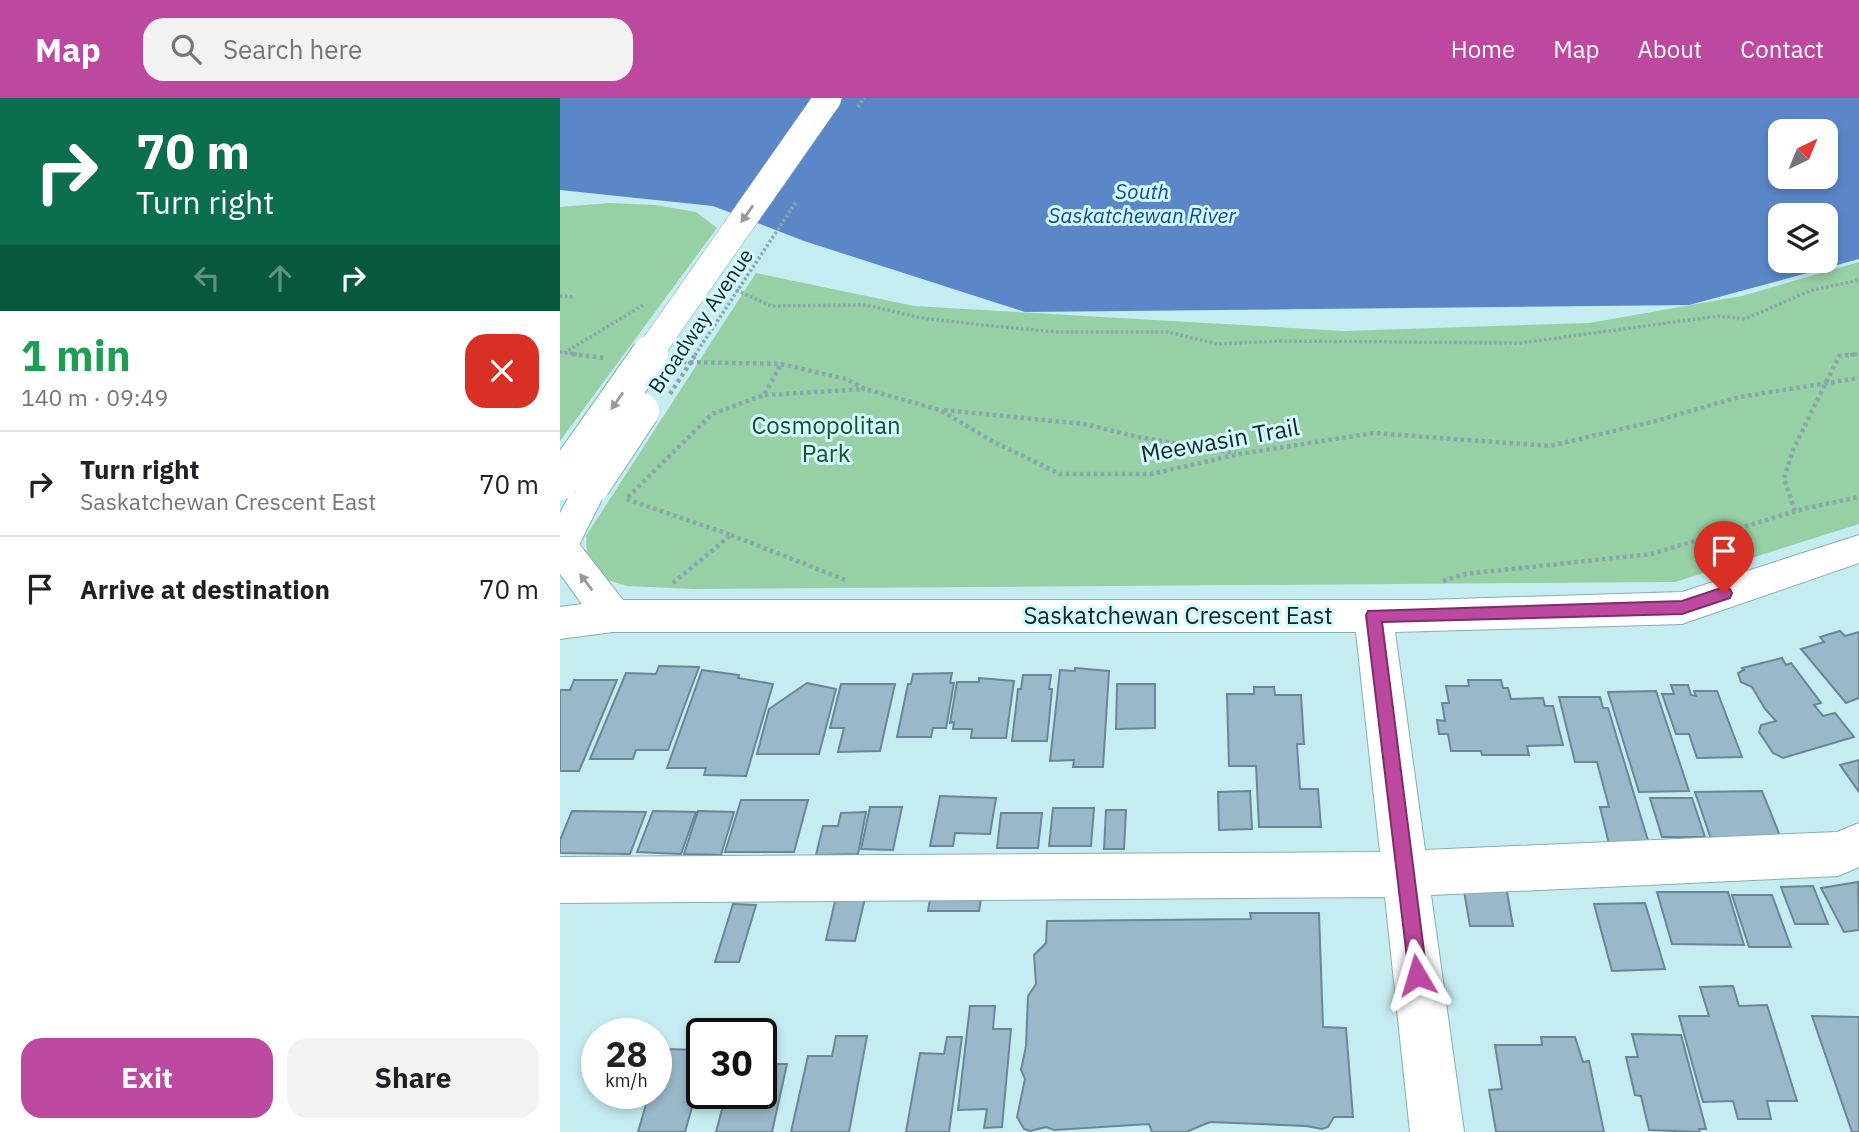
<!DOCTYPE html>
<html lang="en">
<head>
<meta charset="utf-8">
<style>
  :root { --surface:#fff; --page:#f2f2f2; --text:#202124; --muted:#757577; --line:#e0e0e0; --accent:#bc48a0 }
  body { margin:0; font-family:"IBM Plex Sans",sans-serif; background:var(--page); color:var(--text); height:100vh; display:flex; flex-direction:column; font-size:26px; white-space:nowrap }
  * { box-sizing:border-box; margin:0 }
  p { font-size:23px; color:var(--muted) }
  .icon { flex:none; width:38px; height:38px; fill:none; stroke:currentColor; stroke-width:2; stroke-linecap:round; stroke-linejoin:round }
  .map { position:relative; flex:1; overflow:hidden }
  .drawer { display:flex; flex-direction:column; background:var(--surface); width:560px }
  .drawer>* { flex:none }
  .hud { background:#0b6e4f; color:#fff; overflow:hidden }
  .needle { width:46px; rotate:43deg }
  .tools { position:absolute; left:1208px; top:21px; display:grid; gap:14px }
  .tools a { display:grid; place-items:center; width:70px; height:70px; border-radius:14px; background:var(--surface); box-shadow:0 4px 10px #0003; font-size:35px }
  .speed { position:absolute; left:21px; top:920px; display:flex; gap:14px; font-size:35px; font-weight:700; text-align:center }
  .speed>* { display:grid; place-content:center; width:91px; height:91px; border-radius:50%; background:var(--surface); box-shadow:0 4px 10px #0003; line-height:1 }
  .speed small { font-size:18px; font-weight:400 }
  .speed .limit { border:4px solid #111; border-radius:10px; background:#fff; color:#111 }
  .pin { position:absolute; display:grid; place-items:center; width:60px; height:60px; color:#fff; margin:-72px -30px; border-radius:50% 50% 50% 0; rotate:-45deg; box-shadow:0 0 7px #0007 }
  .pin .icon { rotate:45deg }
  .me { position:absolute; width:77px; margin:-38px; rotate:353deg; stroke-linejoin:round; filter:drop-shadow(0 0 5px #0008) }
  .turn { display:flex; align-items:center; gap:24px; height:147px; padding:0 21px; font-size:32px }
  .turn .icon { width:91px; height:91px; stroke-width:2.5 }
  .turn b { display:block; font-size:49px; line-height:60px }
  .lanes { display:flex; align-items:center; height:66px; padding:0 21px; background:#0003; justify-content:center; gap:35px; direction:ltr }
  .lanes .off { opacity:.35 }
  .round { display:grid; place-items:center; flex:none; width:74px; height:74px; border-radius:21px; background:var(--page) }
  .summary { display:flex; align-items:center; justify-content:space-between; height:119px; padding:0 21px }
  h1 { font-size:42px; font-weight:800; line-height:52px; color:#1e9e55 }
  .cta { display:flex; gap:14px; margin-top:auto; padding:14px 21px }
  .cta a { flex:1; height:80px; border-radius:21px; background:var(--accent); color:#fff; font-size:28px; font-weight:800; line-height:80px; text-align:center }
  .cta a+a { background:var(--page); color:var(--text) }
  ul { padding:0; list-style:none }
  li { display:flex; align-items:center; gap:21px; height:105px; padding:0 21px; border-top:2px solid var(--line) }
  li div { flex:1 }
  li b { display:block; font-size:26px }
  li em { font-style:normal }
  header { display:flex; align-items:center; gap:42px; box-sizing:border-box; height:98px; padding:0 35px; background:var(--accent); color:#fff }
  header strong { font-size:33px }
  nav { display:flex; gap:38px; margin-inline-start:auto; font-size:24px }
  .search { width:490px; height:63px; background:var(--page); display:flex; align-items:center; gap:18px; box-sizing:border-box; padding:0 24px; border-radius:21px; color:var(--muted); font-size:26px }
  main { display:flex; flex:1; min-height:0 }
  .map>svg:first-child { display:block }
  .green { fill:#98d0a6 }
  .water { fill:#5b87c9; fill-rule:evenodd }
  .building { fill:#99b8c9; stroke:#698797; stroke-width:2 }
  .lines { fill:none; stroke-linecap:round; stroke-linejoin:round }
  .minor-casing { stroke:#88aeb2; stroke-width:2 }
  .major-casing { stroke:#88aeb2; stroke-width:2 }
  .path-far1 { stroke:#89a7ab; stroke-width:3.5; stroke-dasharray:2.5 2.5; stroke-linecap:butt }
  .path { stroke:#89a7ab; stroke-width:4.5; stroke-dasharray:3.5 3.5; stroke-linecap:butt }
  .minor { fill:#fff; fill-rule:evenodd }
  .major { fill:#fff; fill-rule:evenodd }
  .major-bridge-far1-casing { stroke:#88aeb2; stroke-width:28; stroke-linecap:butt }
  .major-bridge-casing { stroke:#88aeb2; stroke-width:38; stroke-linecap:butt }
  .path-bridge-far1 { stroke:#89a7ab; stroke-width:3.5; stroke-dasharray:2.5 2.5; stroke-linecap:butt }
  .path-bridge { stroke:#89a7ab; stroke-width:4.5; stroke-dasharray:3.5 3.5; stroke-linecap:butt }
  .major-bridge-far1 { stroke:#fff; stroke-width:27 }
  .major-bridge { stroke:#fff; stroke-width:36 }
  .oneway { fill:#959c9d }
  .route { fill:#bc48a0; stroke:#7a2f68; stroke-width:2 }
  .labels { text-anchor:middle; stroke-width:6; stroke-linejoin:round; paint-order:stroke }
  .far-water-label { font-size:21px; font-style:italic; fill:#0f4897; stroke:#d2fafe }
  .far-street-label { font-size:21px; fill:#142325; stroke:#d2fafe }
  .park-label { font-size:24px; fill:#17502c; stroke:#d2fafe }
  .street-label { font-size:24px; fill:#142325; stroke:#d2fafe }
</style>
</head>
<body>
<header>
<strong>Map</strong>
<div class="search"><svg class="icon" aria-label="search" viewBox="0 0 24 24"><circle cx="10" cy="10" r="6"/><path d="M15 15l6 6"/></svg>Search here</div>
<nav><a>Home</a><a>Map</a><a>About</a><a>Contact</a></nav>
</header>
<main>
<section class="drawer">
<div class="hud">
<div class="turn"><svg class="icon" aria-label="right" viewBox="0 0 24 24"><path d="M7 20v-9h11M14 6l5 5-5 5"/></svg><div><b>70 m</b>Turn right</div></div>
<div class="lanes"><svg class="icon off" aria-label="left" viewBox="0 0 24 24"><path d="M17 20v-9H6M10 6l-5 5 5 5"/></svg><svg class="icon off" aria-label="ahead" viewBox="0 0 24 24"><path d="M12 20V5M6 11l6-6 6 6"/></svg><svg class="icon" aria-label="right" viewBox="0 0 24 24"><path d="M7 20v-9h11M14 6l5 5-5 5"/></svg></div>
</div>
<div class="summary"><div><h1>1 min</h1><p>140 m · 09:49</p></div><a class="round" style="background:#d93025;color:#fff"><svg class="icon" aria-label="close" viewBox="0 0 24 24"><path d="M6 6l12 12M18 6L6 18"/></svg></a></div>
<ul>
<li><svg class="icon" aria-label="right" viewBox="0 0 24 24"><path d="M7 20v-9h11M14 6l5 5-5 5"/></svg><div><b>Turn right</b><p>Saskatchewan Crescent East</p></div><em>70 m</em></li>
<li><svg class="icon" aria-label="arrive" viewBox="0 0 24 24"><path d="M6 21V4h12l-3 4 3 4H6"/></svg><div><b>Arrive at destination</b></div><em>70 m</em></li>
</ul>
<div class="cta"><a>Exit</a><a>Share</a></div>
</section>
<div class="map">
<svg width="1299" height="1034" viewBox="0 0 1299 1034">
  <rect width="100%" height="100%" fill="#c5ecf1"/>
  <g class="green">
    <polygon points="50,105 96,107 136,114 157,130 0,343 0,109"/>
    <polygon points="1299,164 1299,426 1115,484 133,491 67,488 28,476 26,438 196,175 354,208 784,233 1029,225 1182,198"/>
  </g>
  <path class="water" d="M 0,0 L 1299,0 L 1299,161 L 1129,207 L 465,214 L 244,143 L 153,108 L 0,92 ZM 1220,33 L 1265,33 L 1265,79 L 1220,79 ZM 1220,117 L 1265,117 L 1265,163 L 1220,163 Z"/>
  <g class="building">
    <polygon points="1280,533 1285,538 1299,534 1299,600 1286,605 1241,551 1264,544 1260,539"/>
    <polygon points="1222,560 1226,567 1231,565 1261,605 1254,607 1263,618 1275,615 1294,639 1223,660 1213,655 1199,634 1201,627 1216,623 1205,611 1192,589 1181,584 1178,575 1184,572 1182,570"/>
    <polygon points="99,568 139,569 108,652 76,652 73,661 30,661 66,575 96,576"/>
    <polygon points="515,570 549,573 543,669 513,669 514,662 490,663 500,572 515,573"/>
    <polygon points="142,572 179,577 178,580 213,586 186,678 144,677 146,670 107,670"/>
    <polygon points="392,575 390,585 394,585 386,630 373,630 371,639 337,639 348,586 351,586 353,576"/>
    <polygon points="463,577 491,577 489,591 492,591 487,643 452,643 458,591 461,591"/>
    <polygon points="419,580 454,583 446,640 411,640 412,631 393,631 394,624 390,625 397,584 419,584"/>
    <polygon points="14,582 57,582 19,673 0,673 0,592 10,592"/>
    <polygon points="908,582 941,582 943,590 948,590 951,601 983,600 985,608 993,608 1003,647 967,648 969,657 922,657 921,653 891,653 888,636 879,636 877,622 885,623 882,605 889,605 886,588 909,588"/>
    <polygon points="247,585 276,591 259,656 197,656 209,611"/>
    <polygon points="281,586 335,586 320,653 278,654 284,630 270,630"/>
    <polygon points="557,586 595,586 595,630 556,631"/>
    <polygon points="1111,587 1128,587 1131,597 1136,598 1134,593 1157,593 1182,659 1137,660 1129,636 1116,636 1102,596 1114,596"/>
    <polygon points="694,589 714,589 715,597 741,597 744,646 737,646 740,691 758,691 761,729 699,729 696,668 669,668 667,596 694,596"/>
    <polygon points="1096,593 1129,693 1079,694 1048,594"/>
    <polygon points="999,599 1040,599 1043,610 1048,610 1089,746 1049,746 1040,709 1049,709 1037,664 1015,664"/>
    <polygon points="1299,662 1299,694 1280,667"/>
    <polygon points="690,693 692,731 659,732 658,694"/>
    <polygon points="1202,693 1222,743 1152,744 1135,694"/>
    <polygon points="380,698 436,700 430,736 395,735 393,748 370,748"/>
    <polygon points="1090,700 1132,700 1145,739 1102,739"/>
    <polygon points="181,702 248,702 234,754 165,754"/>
    <polygon points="310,709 342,709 333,752 301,751"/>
    <polygon points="493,710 534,710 531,748 489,748"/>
    <polygon points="546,712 566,712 564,751 544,751"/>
    <polygon points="12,713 86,714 70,756 0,755 0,742"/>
    <polygon points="93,713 136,714 121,756 77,754"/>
    <polygon points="138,713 174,714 161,757 124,756"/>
    <polygon points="306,714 298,756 256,757 263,728 278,728 281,715"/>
    <polygon points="441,715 482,715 478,750 437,750"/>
    <polygon points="1298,784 1299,832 1284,834 1261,790"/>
    <polygon points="903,787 946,788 953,828 910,828"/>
    <polygon points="423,788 419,813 368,813 372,789"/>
    <polygon points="1253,788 1268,826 1235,826 1221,789"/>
    <polygon points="1097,794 1168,794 1184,847 1112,846"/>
    <polygon points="1172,797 1212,797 1231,849 1189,849"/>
    <polygon points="276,799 305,800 295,843 266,842"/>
    <polygon points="1085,805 1105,871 1052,873 1034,806"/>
    <polygon points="173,806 196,807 179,864 155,864"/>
    <polygon points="690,815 759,815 763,929 786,930 793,1019 774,1019 768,1029 762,1031 746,1028 650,1024 626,1034 592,1034 589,1026 494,1032 486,1029 470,1033 464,1031 457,1019 465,981 461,972 466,948 468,898 476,886 474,857 486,845 487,823 691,821"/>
    <polygon points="1173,888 1179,908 1207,907 1237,1003 1207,1003 1211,1021 1178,1021 1173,1003 1143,1004 1119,918 1149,918 1140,889"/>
    <polygon points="410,908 435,908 433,931 451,931 442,1029 424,1030 427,1011 398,1012"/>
    <polygon points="1252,918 1299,919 1299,1034 1292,1034"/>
    <polygon points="1072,936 1121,937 1146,1031 1139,1031 1140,1034 1089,1032 1081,998 1075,997 1066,959 1078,959"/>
    <polygon points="276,938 307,938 289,1034 231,1034 248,958 272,958"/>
    <polygon points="387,939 402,939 389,1034 346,1034 360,955 384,956"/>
    <polygon points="981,939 1015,939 1023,964 1029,963 1044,1034 936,1034 929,992 942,991 935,947 982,947"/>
    <polygon points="103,951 142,952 142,974 125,1034 78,1034 89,996 96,996 96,973"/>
    <polygon points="201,966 227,966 212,1034 156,1034 166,996 201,996"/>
  </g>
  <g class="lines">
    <g class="minor-casing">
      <polygon id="minor" points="0,434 13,438 63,502 864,502 1122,494 1299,437 1299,465 1122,526 835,534 865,752 1277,734 1299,725 1299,769 1278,778 871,797 904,1034 850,1034 825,799 0,805 0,759 820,754 796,534 53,534 0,541 0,509 22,506 0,476"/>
    </g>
    <g class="major-casing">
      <polygon id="major" points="32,374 44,378 49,387 13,459 0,463 0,415 20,378"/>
    </g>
    <g class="path-far1">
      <polyline points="172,190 211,208 306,207 361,220 414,226 495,234 608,234 657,246 720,243 961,245 1158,218 1185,221 1249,193 1299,182"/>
      <polyline points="0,198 14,199"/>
      <polyline points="0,254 25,257"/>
      <polyline points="4,255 83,207"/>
      <polyline points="1285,257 1299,256"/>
    </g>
    <g class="path">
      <polyline points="12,256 44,260"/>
      <polyline points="123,264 221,266 286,281 305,291 380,312 432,343 500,376 591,376 680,356 813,335 990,348 1096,323 1179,299 1299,280"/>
      <polyline points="205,297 305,291"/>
      <polyline points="384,312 524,326 578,339 676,355"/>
      <polyline points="1235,413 1224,380 1233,352 1279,258 1299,256"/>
      <polyline points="171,437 288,483"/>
      <polyline points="883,483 905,476 1091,456 1247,410 1299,399"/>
      <polyline points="113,485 171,437 66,401 152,316 204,297 221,266"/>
    </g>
    <use href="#minor" class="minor"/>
    <use href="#major" class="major"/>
    <g class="major-bridge-far1-casing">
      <polyline id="major-bridge-far1" points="88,257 268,0"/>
    </g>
    <g class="major-bridge-casing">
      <g id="major-bridge">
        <polyline points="0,384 90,256"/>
        <polyline points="32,387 81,313"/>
      </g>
    </g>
    <g class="path-bridge-far1">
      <polyline points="298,9 304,0"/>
      <polyline points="135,257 236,104"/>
    </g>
    <polyline class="path-bridge" points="110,296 136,256"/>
    <use href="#major-bridge-far1" class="major-bridge-far1"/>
    <use href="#major-bridge" class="major-bridge"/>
  </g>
  <defs><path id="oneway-solid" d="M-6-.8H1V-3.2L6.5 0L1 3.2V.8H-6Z" transform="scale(1.75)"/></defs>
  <g class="oneway">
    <use href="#oneway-solid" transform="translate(187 116) rotate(125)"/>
    <use href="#oneway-solid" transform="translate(57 303) rotate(125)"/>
    <use href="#oneway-solid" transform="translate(26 484) rotate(-127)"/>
  </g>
  <polygon class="route" points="1164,489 1170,491 1172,495 1170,500 1122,516 822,524 867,877 864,885 857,888 850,885 806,517 808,513 1122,503"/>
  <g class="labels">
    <g class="far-water-label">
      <text x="582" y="101">South<tspan x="582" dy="24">Saskatchewan River</tspan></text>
    </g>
    <g class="far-street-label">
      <text transform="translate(141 223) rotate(-56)" y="7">Broadway Avenue</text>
    </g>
    <g class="park-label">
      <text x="266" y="336">Cosmopolitan<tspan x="266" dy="28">Park</tspan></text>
    </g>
    <g class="street-label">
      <text transform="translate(660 343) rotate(-10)" y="8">Meewasin Trail</text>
      <text x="618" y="526">Saskatchewan Crescent East</text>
    </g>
  </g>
</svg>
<div class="tools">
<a><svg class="needle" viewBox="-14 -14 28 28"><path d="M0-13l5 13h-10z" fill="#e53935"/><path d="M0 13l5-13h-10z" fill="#757577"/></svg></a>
<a><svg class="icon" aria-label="layers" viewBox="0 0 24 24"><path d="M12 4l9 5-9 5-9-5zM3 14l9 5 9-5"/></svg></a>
</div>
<div class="speed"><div>28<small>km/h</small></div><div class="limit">30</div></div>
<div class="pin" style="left:1164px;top:495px;background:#d93025"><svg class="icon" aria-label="arrive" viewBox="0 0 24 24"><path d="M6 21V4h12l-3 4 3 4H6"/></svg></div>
<svg class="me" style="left:857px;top:877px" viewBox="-20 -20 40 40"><path d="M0-17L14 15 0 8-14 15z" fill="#bc48a0" stroke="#fff" stroke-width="4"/></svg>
</div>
</main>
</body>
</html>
